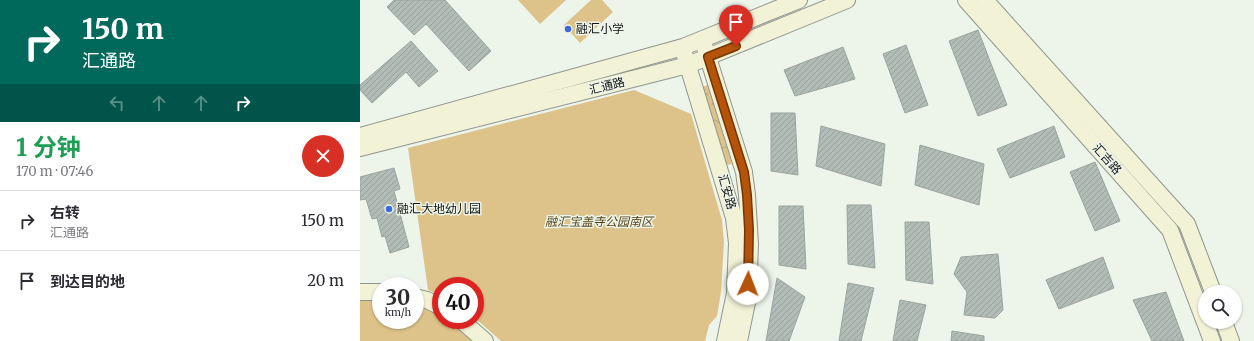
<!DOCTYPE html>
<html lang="zh">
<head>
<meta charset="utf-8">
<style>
  :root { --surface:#fff; --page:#f7f7f7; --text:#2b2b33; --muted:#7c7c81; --line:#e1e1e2 }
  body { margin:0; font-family:Merriweather,"Noto Sans SC",serif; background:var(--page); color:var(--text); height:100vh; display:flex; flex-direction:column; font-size:15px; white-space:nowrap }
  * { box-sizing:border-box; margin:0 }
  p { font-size:13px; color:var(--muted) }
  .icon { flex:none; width:22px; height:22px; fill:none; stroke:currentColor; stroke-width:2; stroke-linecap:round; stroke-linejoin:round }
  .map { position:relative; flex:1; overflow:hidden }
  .sheet { display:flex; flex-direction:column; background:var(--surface); width:360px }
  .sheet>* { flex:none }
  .banner { background:#00695c; color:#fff; overflow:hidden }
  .controls { position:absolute; left:838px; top:285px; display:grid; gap:8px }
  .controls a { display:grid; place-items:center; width:44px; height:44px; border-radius:50%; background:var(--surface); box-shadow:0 1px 3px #0004; font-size:20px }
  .speed { position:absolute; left:12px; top:277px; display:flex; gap:8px; font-size:20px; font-weight:700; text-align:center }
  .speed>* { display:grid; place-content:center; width:52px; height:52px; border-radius:50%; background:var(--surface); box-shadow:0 1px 3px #0004; line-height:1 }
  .speed small { font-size:10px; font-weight:400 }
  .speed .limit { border:6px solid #d22; background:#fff; color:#111 }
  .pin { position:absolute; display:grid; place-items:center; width:34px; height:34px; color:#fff; margin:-41px -17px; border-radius:50% 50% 50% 0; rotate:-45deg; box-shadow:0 0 4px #0007 }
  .pin .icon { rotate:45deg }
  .me { position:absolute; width:44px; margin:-22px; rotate:2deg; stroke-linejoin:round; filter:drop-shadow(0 0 3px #0008) }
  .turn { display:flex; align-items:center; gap:14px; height:84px; padding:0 16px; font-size:18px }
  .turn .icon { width:52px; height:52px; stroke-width:2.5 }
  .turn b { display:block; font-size:28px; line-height:34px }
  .lanes { display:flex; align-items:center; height:38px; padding:0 16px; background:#0003; justify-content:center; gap:20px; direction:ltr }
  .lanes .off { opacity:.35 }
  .round { display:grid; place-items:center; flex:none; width:42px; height:42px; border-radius:21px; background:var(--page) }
  .headline { display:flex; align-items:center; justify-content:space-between; height:68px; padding:0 16px }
  h1 { font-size:24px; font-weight:700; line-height:30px; color:#1e9e55 }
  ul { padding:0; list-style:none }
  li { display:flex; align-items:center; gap:12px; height:60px; padding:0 16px; border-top:1px solid var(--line) }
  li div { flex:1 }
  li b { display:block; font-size:15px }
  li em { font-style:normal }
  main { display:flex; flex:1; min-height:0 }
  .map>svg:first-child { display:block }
  .forest { fill:url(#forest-crowns) }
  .park { fill:#ddc289 }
  .building { fill:url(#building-hatch); stroke:#9aa49f }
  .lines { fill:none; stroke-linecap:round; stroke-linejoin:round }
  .secondary-casing { stroke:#90968e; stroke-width:18 }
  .secondary { stroke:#f1f2d6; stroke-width:16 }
  .route-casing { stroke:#753606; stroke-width:10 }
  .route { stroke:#b45309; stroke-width:7 }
  .poi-dot { fill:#3e6adb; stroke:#edf4ea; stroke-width:1.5 }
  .labels { text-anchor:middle; stroke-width:3; stroke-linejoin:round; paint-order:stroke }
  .poi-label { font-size:12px; fill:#121411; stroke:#edf4ea; text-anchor:start }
  .street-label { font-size:12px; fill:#121411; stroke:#edf4ea }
  .park-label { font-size:12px; font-style:italic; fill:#574417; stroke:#edf4ea }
</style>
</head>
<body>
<main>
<section class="sheet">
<div class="banner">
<div class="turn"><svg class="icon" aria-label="right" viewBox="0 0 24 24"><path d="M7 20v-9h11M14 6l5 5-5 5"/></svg><div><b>150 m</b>汇通路</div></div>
<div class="lanes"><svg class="icon off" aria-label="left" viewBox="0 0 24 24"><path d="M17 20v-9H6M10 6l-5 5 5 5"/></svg><svg class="icon off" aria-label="ahead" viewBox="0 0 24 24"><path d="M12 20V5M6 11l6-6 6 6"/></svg><svg class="icon off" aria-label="ahead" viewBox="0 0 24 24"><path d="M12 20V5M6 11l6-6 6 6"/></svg><svg class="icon" aria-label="right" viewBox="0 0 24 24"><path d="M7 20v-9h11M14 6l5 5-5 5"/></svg></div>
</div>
<div class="headline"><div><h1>1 分钟</h1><p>170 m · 07:46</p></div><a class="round" style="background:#d93025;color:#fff"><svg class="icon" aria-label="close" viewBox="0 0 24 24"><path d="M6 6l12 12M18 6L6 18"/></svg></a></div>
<ul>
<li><svg class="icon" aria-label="right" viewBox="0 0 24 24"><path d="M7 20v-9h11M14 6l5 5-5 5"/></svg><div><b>右转</b><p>汇通路</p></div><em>150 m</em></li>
<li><svg class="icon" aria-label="arrive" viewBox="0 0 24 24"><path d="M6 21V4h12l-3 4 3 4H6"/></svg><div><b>到达目的地</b></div><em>20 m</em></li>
</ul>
</section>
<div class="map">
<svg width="894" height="341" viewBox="0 0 894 341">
  <defs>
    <pattern id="forest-crowns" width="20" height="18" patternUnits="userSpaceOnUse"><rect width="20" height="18" fill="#ddc289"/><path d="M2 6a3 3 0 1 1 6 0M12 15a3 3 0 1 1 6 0" fill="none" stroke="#bda675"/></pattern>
    <pattern id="building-hatch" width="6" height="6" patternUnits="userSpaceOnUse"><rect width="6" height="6" fill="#b2bcb7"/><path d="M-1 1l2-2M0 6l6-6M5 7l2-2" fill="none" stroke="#98a19c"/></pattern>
  </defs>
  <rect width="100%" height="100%" fill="#edf4ea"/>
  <polygon class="forest" points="348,85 372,164 366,165 342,87"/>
  <g class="park">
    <polygon points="158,0 206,0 180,24"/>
    <polygon points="231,0 242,0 253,12 220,43 204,25"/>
    <polygon points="274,90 331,114 362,220 364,242 361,292 357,316 349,325 345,341 141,341 115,318 115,286 81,286 81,295 68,290 48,148"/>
    <polygon points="0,298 21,298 21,320 55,320 55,302 81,313 81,320 92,320 116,341 0,341"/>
  </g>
  <g class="building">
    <polygon points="34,0 85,0 131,51 109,71 66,24 54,35 27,7"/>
    <polygon points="618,30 647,105 618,116 589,41"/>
    <polygon points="51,41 78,71 59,87 46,72 12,103 0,90 0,85"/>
    <polygon points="546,45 568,105 545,113 523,54"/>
    <polygon points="483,47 495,79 435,96 424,70"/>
    <polygon points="411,113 435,113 438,175 411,171"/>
    <polygon points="461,126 525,144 521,186 456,166"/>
    <polygon points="694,126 705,157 650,178 637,149"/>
    <polygon points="560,145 624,164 619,205 555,185"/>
    <polygon points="735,162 760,221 735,231 710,172"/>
    <polygon points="34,168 40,189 34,191 49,247 30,253 25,236 22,237 17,218 12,219 6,199 0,200 0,177"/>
    <polygon points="487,205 511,205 515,268 488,264"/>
    <polygon points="419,206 443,206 446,269 419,265"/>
    <polygon points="545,222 569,222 573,284 546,280"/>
    <polygon points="638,254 643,310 635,318 604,315 607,292 594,274 601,257"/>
    <polygon points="743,257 754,288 699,309 686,280"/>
    <polygon points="417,278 445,297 429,341 406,341"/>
    <polygon points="488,283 514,288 501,341 479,341"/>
    <polygon points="806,292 824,341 792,341 773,300"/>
    <polygon points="540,300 566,305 557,341 533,341"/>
    <polygon points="592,331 624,336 624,341 591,341"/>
  </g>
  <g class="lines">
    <g class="secondary-casing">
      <g id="secondary">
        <polyline points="606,0 810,230 852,341"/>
        <polyline points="625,0 827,224 853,292"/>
        <polyline points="345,48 384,172 387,195 390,244 388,298 379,341"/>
        <polyline points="325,56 374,218 377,243 375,293 365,341"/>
        <polyline points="0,136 323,47 439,0"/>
        <polyline points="0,148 328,65 487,0"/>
        <polyline points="0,292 21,292"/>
        <polyline points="55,297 67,300 81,307"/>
        <polyline points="101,320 125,341"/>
        <polyline points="864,322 871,341"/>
      </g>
    </g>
    <use href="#secondary" class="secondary"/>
  </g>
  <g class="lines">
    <g class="route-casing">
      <polyline id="route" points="376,46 348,57 384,172 387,195 389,230 388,284"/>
    </g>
    <use href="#route" class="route"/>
  </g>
  <g class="poi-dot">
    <circle cx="208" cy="29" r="4"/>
    <circle cx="29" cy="209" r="4"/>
  </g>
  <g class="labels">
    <g class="poi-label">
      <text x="216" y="33">融汇小学</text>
      <text x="37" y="213">融汇大地幼儿园</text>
    </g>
    <g class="street-label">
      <text transform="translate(247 86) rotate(-14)" y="4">汇通路</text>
      <text transform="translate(747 159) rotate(48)" y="4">汇吉路</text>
      <text transform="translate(367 192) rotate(74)" y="4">汇安路</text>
    </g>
    <g class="park-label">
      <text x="239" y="226">融汇宝盖寺公园南区</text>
    </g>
  </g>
</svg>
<div class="controls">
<a><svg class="icon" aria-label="search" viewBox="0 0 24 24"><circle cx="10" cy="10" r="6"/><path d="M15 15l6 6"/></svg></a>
</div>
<div class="speed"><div>30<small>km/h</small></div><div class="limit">40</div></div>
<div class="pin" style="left:376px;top:46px;background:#d93025"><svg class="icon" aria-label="arrive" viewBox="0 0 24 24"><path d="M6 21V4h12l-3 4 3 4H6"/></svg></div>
<svg class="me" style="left:388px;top:284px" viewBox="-20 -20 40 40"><circle r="19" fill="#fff"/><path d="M0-13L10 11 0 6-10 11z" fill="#b45309"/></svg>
</div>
</main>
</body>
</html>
